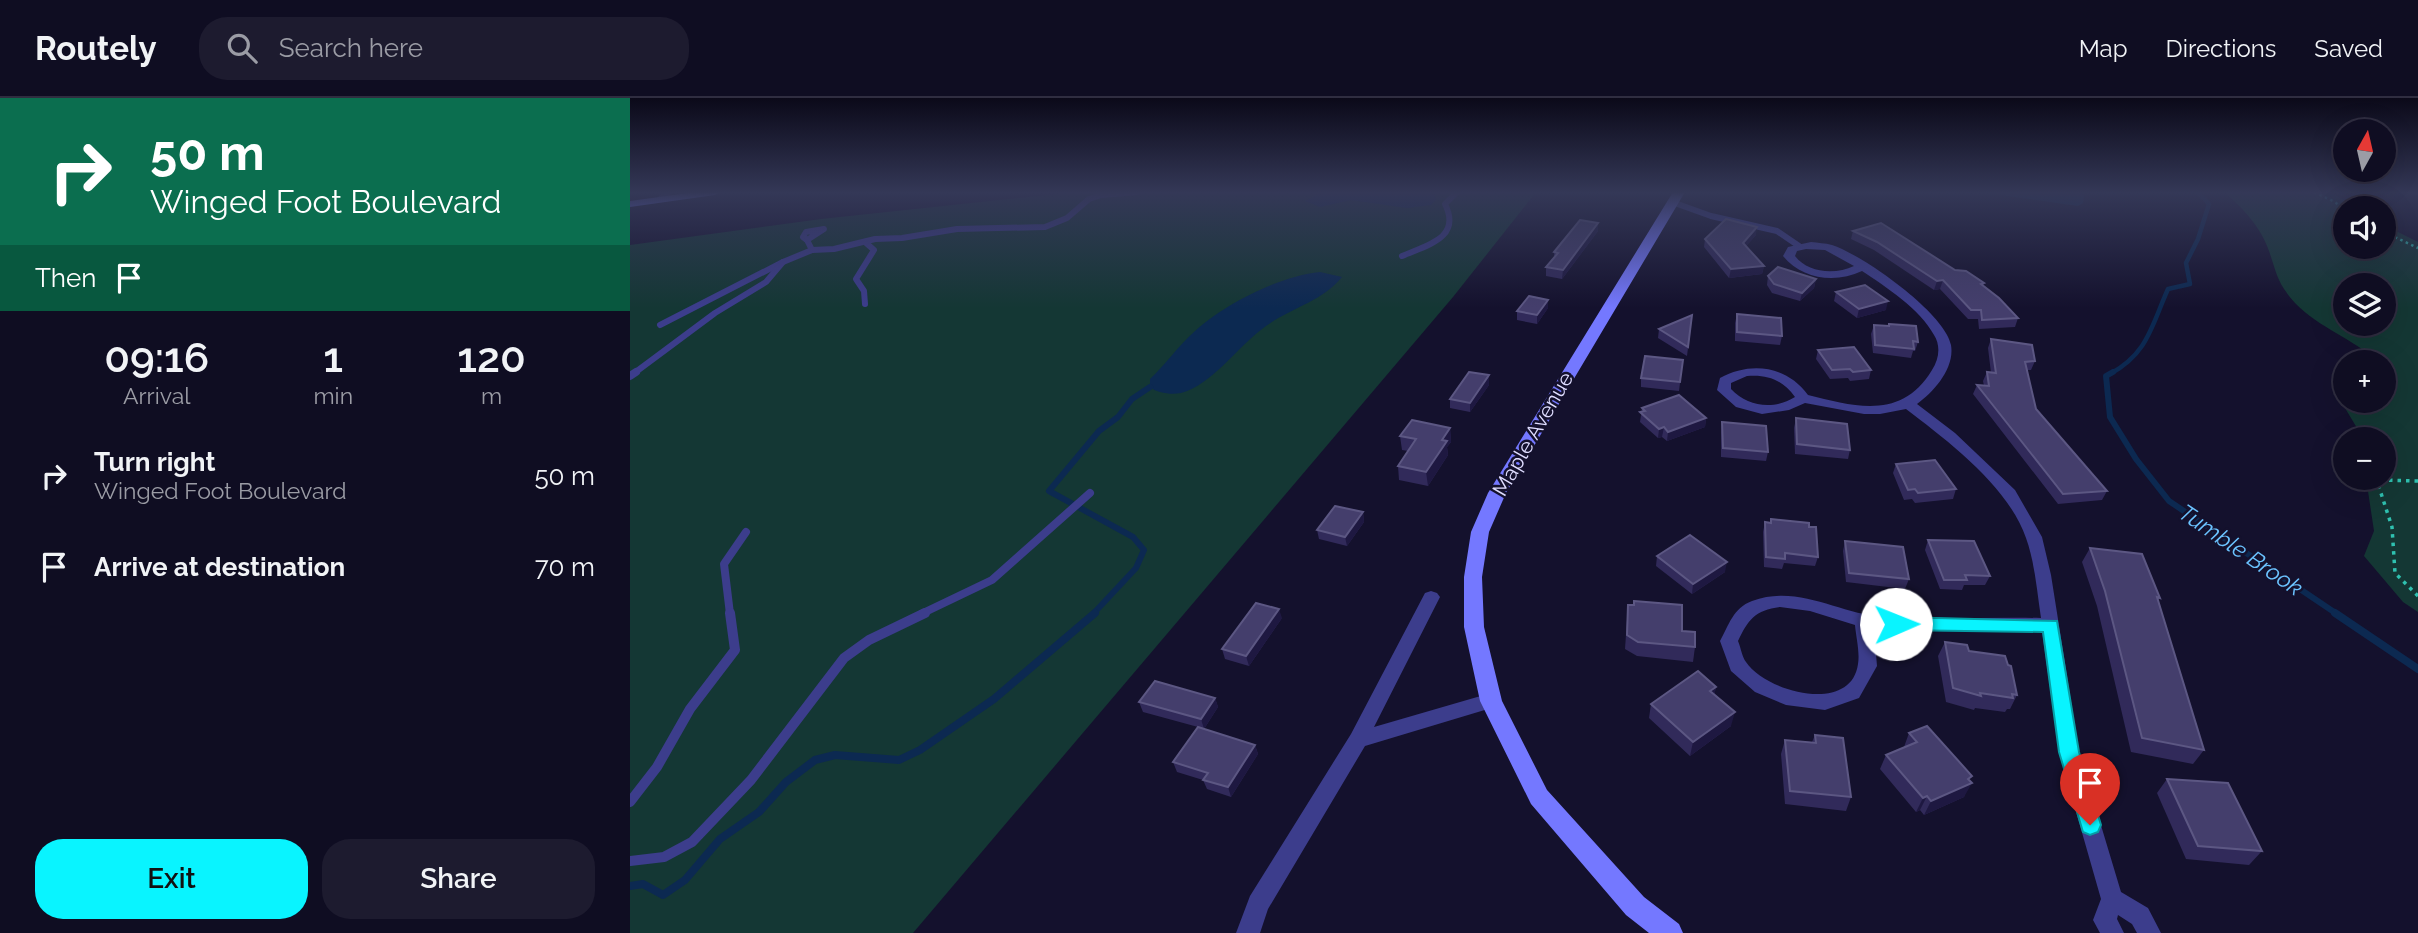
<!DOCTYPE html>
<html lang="en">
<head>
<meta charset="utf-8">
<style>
  :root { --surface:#0f0d22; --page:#1d1b2f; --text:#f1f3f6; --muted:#9b9ca5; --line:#2f2d40; --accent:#09f4ff }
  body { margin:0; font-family:Raleway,sans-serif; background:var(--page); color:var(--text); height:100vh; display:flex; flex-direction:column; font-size:26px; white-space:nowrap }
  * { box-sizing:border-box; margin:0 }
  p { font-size:23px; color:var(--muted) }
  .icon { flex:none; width:38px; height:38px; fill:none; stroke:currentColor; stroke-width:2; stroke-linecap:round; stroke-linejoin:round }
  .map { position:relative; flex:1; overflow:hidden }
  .sheet { display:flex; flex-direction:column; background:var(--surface); width:630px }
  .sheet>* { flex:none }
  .top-card { background:#0b6e4f; color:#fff; overflow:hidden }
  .needle { width:46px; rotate:8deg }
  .buttons { position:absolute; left:1703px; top:21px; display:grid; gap:14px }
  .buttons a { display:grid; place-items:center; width:63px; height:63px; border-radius:50%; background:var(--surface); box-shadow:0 7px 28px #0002,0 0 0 2px var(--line); font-size:35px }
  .pin { position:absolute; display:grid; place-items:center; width:60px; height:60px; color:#fff; margin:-72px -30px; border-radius:50% 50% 50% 0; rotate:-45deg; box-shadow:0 0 7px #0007 }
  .pin .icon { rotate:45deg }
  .me { position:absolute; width:77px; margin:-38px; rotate:89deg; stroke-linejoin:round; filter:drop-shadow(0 0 5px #0008) }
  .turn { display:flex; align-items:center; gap:24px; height:147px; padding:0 35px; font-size:32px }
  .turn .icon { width:91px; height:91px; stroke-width:2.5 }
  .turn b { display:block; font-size:49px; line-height:60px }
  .then { display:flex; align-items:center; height:66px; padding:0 35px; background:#0003; gap:14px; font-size:26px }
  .eta { display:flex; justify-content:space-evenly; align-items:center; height:119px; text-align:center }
  .eta b { font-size:42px; font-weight:600; line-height:49px }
  .action { display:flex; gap:14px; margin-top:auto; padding:14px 35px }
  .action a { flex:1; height:80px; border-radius:28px; background:var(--accent); color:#111; font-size:28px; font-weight:600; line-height:80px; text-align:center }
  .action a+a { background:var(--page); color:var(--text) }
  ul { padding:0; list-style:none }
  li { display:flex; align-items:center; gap:21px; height:91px; padding:0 35px }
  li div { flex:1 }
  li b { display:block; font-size:26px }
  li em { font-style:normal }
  header { display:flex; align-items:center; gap:42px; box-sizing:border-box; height:98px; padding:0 35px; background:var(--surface); border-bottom:2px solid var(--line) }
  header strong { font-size:33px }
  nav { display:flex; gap:38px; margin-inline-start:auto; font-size:24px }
  .search { width:490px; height:63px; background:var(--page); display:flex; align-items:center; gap:18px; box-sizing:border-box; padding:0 24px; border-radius:28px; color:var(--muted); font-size:26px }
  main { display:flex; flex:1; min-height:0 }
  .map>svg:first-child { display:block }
  .green { fill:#143734; fill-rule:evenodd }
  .water { fill:#0c2951 }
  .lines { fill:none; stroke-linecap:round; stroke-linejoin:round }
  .stream-far2 { stroke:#0c2951; stroke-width:4.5 }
  .stream-far1 { stroke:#0c2951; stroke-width:6 }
  .stream { stroke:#0c2951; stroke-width:8 }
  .path-far1 { stroke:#2fc1b0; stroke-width:2.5; stroke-dasharray:2.5 3.5; stroke-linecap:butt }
  .path { stroke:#2fc1b0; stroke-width:3.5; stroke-dasharray:3.5 5; stroke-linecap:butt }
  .lane-far2 { stroke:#3c3d8c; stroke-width:6 }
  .lane-far1 { stroke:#3c3d8c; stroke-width:8 }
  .lane { stroke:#3c3d8c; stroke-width:10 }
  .street { fill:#3c3d8c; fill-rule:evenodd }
  .secondary { fill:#7478ff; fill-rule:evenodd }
  .wall { fill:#312a5a }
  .shaded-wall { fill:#1e1841 }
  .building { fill:#443e6c; stroke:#5c5783; stroke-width:2 }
  .route { fill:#09f4ff; stroke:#069fa6; stroke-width:2 }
  .labels { text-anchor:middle; stroke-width:5; stroke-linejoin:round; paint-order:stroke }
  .street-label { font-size:21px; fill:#dfddff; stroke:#14112d }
  .water-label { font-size:23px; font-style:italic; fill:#6bc3ff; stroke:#14112d }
</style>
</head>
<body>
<header>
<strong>Routely</strong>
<div class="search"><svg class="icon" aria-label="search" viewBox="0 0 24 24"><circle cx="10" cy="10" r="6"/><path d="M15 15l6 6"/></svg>Search here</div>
<nav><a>Map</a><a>Directions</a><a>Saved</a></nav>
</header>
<main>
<section class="sheet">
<div class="top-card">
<div class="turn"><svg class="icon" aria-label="right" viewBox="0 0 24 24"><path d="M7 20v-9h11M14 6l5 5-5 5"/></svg><div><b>50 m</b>Winged Foot Boulevard</div></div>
<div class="then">Then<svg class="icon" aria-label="arrive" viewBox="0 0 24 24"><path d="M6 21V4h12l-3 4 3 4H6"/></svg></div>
</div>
<div class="eta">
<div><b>09:16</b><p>Arrival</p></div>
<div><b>1</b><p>min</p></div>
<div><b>120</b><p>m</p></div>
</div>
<ul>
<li><svg class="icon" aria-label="right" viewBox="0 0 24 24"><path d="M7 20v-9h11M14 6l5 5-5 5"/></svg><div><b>Turn right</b><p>Winged Foot Boulevard</p></div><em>50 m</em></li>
<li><svg class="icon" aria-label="arrive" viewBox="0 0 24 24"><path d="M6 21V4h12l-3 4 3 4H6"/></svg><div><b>Arrive at destination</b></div><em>70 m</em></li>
</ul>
<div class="action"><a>Exit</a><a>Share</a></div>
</section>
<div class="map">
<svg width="1788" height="835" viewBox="0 0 1788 835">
  <rect width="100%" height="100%" fill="#14112d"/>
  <g class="green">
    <polygon points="444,94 904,94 903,98 823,199 283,835 0,835 0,147 191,121"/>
    <path d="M 1594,94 L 1700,94 L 1728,110 L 1715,110 L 1715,149 L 1754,149 L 1754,127 L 1788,144 L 1788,514 L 1773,504 L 1734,458 L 1744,433 L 1736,380 L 1754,380 L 1754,341 L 1729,341 L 1727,330 L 1712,305 L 1715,291 L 1715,303 L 1754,303 L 1754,264 L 1748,264 C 1724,241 1689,230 1665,205 C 1647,185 1647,176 1639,153 C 1631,129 1612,109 1594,94 ZM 1715,187 L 1754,187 L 1754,226 L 1715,226 Z"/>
  </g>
  <g class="water">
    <polygon points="691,94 804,94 806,102 801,107 777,110 721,102 690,109 675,103"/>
    <polygon points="1349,94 1455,94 1453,105 1448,108"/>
    <path d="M 690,174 L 712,179 C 693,203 661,210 636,228 C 610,246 581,288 551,295 C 542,297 526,295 520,289 L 520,281 C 536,266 548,248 564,234 C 593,207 649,178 690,174 Z"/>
  </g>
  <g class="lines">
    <path class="stream-far2" d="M 1480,276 C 1518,255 1521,229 1538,191 L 1560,186 L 1556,165 L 1568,141 L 1579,106 L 1568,94"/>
    <g class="stream-far1">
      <polyline points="1483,274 1476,278 1480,319 1506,361 1539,403 1707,516"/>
      <polyline points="463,516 506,470 514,452 503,439 419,393 469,333 488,319 502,301 520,289"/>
    </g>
    <g class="stream">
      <polyline points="1705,515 1788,571"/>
      <polyline points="0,788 13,786 33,797 55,782 90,741 129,714 156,684 185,662 205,657 269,662 290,652 364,601 465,515"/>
    </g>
    <g class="path-far1">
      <polyline points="1684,94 1705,104 1715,113"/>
      <polyline points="1754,134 1788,150"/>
    </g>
    <polyline class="path" points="1788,383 1751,382 1749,389 1762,429 1765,475 1788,498"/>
    <g class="lane-far2">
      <polyline points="1042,104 1081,118 1147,133 1169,148"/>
      <polygon points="194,131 177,142 173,139 176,134"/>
      <polyline points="177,142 182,152"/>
      <polyline points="235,144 244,152 226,181 234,193 235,206"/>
      <path d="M 772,158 C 797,147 832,140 815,106 L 827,94"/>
      <polyline points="30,227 153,164"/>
      <polyline points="3,276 85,215 136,184 153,164 182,152 204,151 245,141 272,140 327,131 415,129 437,120 459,101 471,97 507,94"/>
    </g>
    <g class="lane-far1">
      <polyline points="0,278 6,274"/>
      <polyline points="100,516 94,466 116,434"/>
      <polyline points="291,516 362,482 460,395"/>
    </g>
    <g class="lane">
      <polyline points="0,704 27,669 60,611 105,552 100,515"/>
      <polyline points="0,763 34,759 62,744 121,682 214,560 239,542 295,515"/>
    </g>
    <g class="street">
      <polygon points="33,94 43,94 36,102 28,102 27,100"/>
      <polygon points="1782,94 1788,94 1788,97 1783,96"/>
      <path d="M 1181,144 C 1188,145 1195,145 1202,147 C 1233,157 1315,215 1321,247 C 1325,270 1304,294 1287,306 L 1325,335 L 1385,392 L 1412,439 L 1421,477 L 1449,654 L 1491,794 L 1518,810 L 1531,835 L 1507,835 L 1502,826 L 1488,817 L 1487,821 L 1494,835 L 1470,835 L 1463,822 L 1471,801 L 1429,654 L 1412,533 L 1244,531 L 1247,568 L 1229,600 L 1195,612 L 1156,607 L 1125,594 L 1101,573 L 1090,543 C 1099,527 1103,510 1122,503 C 1169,486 1208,516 1254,519 C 1306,522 1359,519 1411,520 C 1407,494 1405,465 1396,440 C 1378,388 1318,343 1276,311 L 1250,316 L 1234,316 L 1175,305 L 1159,312 L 1132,316 L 1106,309 L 1087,292 L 1090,280 C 1121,263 1157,268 1178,297 C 1226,309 1272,322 1302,272 C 1309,261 1311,248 1304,237 C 1290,211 1256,189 1232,173 C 1205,186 1172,181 1153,158 L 1158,149 ZM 1176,151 L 1195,152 L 1224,168 C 1205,177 1178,175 1165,158 L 1167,153 ZM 1117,278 C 1137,276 1153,282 1165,299 C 1144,312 1118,309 1101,291 L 1101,285 ZM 1150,509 L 1180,513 L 1225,527 C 1226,539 1230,554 1228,566 C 1221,617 1136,594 1116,564 C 1112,559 1111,550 1108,543 C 1118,522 1125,512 1150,509 Z"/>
      <polygon points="801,493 807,495 810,499 744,629 861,595 868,598 871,603 868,608 735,648 638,811 630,835 606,835 620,798 721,636 795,495"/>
    </g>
    <g class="secondary">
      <polygon points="65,94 91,94 85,97 0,109 0,103"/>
      <polygon points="1043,94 1055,94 876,395 859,434 852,479 854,529 872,603 917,692 1014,799 1049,826 1053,835 1019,835 996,817 901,706 850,603 834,529 834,479 841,434 858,395"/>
    </g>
  </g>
  <g class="wall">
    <polygon points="968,125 968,133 932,181 916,178 916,169 924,159 924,154"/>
    <polygon points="1223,133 1325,172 1354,185 1353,188 1388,220 1385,229 1349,231 1348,221 1338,221 1310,191 1304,192 1244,152 1221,141"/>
    <polygon points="1126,137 1116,148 1134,168 1132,176 1099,180 1074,149 1075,141"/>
    <polygon points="1138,178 1186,181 1184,190 1170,203 1142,195 1137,187"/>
    <polygon points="1206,194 1256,212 1227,220 1204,203"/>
    <polygon points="918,210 907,226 887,222 887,213"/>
    <polygon points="1107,216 1152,238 1150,247 1105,243 1105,225"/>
    <polygon points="1062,217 1057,258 1028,240 1029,231"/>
    <polygon points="1244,227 1288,244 1285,253 1283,253 1281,260 1243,255 1241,236"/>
    <polygon points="1361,241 1405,263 1401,272 1397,272 1406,311 1477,393 1472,402 1428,406 1343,296 1347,287 1354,288 1353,283 1357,274 1361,275 1358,250"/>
    <polygon points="1188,252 1241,272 1239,281 1220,283 1218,280 1200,281 1186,261"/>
    <polygon points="1053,262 1049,293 1011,289 1011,280"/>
    <polygon points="859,277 859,287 840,314 820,310 820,301"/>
    <polygon points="1012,310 1076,320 1075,329 1037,343 1032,339 1028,340 1010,324"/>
    <polygon points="1166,320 1220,352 1218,361 1165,356 1164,330"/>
    <polygon points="1092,324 1138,354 1136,363 1091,359 1091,334"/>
    <polygon points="820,330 821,344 817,349 818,357 798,388 769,382 768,368 778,353 772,352 770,338"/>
    <polygon points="1266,366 1326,391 1323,401 1285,405 1282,401 1274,402 1263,375"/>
    <polygon points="733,414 734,424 717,448 689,441 687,432"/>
    <polygon points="1141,421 1179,429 1188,459 1185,468 1154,465 1152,471 1134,469 1133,434 1135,424 1140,425"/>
    <polygon points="1298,442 1360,478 1355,487 1334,487 1332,492 1310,491 1295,452"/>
    <polygon points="1215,443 1279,481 1275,491 1216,484 1213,453"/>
    <polygon points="1460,450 1530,500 1528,503 1574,652 1563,666 1501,654 1467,508 1452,464"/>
    <polygon points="1027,458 1095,474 1062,496 1026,468"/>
    <polygon points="998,507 1052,533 1065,549 1063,564 1007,558 995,551"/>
    <polygon points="652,520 619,568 595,561 592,551"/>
    <polygon points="1315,544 1339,553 1387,597 1380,611 1377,611 1375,614 1345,610 1344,612 1316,604 1308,558"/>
    <polygon points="1086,589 1084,597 1101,628 1060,658 1019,620 1021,606"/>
    <polygon points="585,600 588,609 574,631 625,647 628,656 601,699 577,691 573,682 547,674 543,664 568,629 513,614 509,604"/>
    <polygon points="1279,635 1340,683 1334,699 1294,717 1290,712 1286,714 1250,671 1256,657 1274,649"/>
    <polygon points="1185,637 1221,699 1216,713 1155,706 1151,656 1155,642 1182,644"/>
    <polygon points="1537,681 1632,753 1619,767 1556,761 1527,695"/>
  </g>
  <g class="shaded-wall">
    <polygon points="968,125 968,133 932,181 933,172"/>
    <polygon points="1127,129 1126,137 1112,153 1113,145"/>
    <polygon points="1134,168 1132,176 1099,180 1101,171"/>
    <polygon points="1186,181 1184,190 1170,203 1172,195"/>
    <polygon points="1313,182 1310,191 1304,192 1307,183"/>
    <polygon points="918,202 918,210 907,226 907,217"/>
    <polygon points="1258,203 1256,212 1227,220 1229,211"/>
    <polygon points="859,277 859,287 840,314 840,305"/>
    <polygon points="1076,320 1075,329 1037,343 1038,334"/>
    <polygon points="1034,329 1032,339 1028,340 1029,331"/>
    <polygon points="820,330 821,344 817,349 818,357 798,388 796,374 812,342"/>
    <polygon points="733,414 734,424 717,448 715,439"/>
    <polygon points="1097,464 1095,474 1062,496 1063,486"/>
    <polygon points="649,511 652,520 619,568 616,558"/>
    <polygon points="1086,589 1083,603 1080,593"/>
    <polygon points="585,600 588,609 574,631 571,621"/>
    <polygon points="1105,614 1101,628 1060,658 1063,644"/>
    <polygon points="625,647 628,656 601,699 598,689"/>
    <polygon points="1342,678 1337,687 1342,685 1334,699 1294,717 1301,703"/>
    <polygon points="1297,698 1290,712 1286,714 1293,700"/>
  </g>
  <g class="building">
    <polygon points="1096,121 1127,129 1113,145 1134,168 1101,171 1075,141"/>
    <polygon points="950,122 968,125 933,172 916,169 928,155 924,154"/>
    <polygon points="1251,125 1325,172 1336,173 1354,185 1351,186 1369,200 1388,220 1352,222 1351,212 1341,212 1313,182 1307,183 1247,144 1223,133"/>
    <polygon points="1148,169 1186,181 1172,195 1144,186 1138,178"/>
    <polygon points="1235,187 1258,203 1229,211 1206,194"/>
    <polygon points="899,198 918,202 907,217 887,213"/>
    <polygon points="1107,216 1151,220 1152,238 1107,234"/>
    <polygon points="1062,217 1058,249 1029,231"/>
    <polygon points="1259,226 1286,228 1288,244 1283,243 1284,251 1245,247 1244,227 1259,228"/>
    <polygon points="1361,241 1402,247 1405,263 1395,264 1406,311 1477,393 1433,396 1347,287 1359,288 1357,274 1366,275"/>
    <polygon points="1224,249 1241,272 1223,274 1220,271 1202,272 1188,252"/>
    <polygon points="1015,258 1053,262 1050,284 1011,280"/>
    <polygon points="839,274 859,277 840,305 820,301"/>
    <polygon points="1049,297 1076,320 1038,334 1034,329 1029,331 1010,314 1015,313 1012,310"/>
    <polygon points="1166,320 1217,326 1220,352 1167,346"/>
    <polygon points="782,322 820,330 812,342 817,343 796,374 768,368 786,341 770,338"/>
    <polygon points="1092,324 1136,328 1138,354 1093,350"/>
    <polygon points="1305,362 1326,391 1288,395 1285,391 1278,392 1266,366"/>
    <polygon points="705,408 733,414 715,439 687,432"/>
    <polygon points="1141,421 1179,425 1179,429 1186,429 1188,459 1155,455 1155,461 1136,459 1135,424 1141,425"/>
    <polygon points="1060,437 1097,464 1063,486 1027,458"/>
    <polygon points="1298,442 1344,443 1360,478 1335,477 1337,482 1314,482"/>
    <polygon points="1215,443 1273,449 1279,481 1219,475"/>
    <polygon points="1460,450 1512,456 1530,500 1527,499 1574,652 1512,640 1475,493"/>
    <polygon points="1004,503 1052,507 1052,533 1065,534 1065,549 1008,544 997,537 998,507 1004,507"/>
    <polygon points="626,505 649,511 616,558 592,551"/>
    <polygon points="1315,544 1337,547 1339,553 1375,558 1378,567 1381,568 1387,597 1382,596 1383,600 1350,595 1351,598 1323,590"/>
    <polygon points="1068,573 1086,589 1080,593 1105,614 1063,644 1021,606"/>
    <polygon points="525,583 585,600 571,621 509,604"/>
    <polygon points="1297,628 1342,678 1338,681 1342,685 1301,703 1297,698 1293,700 1256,657 1287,644 1279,635"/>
    <polygon points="568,629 625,647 598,689 573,682 578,675 543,664"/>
    <polygon points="1185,637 1213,640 1221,699 1160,693 1155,642 1186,645"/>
    <polygon points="1537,681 1598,685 1632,753 1568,748"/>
  </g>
  <linearGradient id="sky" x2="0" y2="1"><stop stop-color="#0b0919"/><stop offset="0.45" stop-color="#343857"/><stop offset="1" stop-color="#343857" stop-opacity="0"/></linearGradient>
  <rect width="1788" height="210" fill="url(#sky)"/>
  <polygon class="route" points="1266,519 1427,523 1449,654 1471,727 1468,734 1460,737 1453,734 1429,654 1413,534 1266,532 1259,530 1257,526 1259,521"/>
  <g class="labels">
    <g class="street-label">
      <text transform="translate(903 336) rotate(-60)" y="7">Maple Avenue</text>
    </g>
    <g class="water-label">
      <text transform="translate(1611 452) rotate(34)" y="8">Tumble Brook</text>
    </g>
  </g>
</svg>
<div class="buttons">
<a><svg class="needle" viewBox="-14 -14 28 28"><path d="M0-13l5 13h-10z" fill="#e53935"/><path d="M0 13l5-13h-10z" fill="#9b9ca5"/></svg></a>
<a><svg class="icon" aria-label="sound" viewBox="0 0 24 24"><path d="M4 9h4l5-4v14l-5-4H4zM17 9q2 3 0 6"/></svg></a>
<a><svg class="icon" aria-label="layers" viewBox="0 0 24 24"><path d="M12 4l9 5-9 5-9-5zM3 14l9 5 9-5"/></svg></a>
<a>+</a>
<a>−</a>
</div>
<div class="pin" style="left:1460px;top:727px;background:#d93025"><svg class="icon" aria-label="arrive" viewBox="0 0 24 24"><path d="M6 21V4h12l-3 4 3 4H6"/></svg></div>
<svg class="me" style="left:1266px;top:526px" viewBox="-20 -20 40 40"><circle r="19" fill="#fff"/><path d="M0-13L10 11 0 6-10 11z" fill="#09f4ff"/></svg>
</div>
</main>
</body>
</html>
